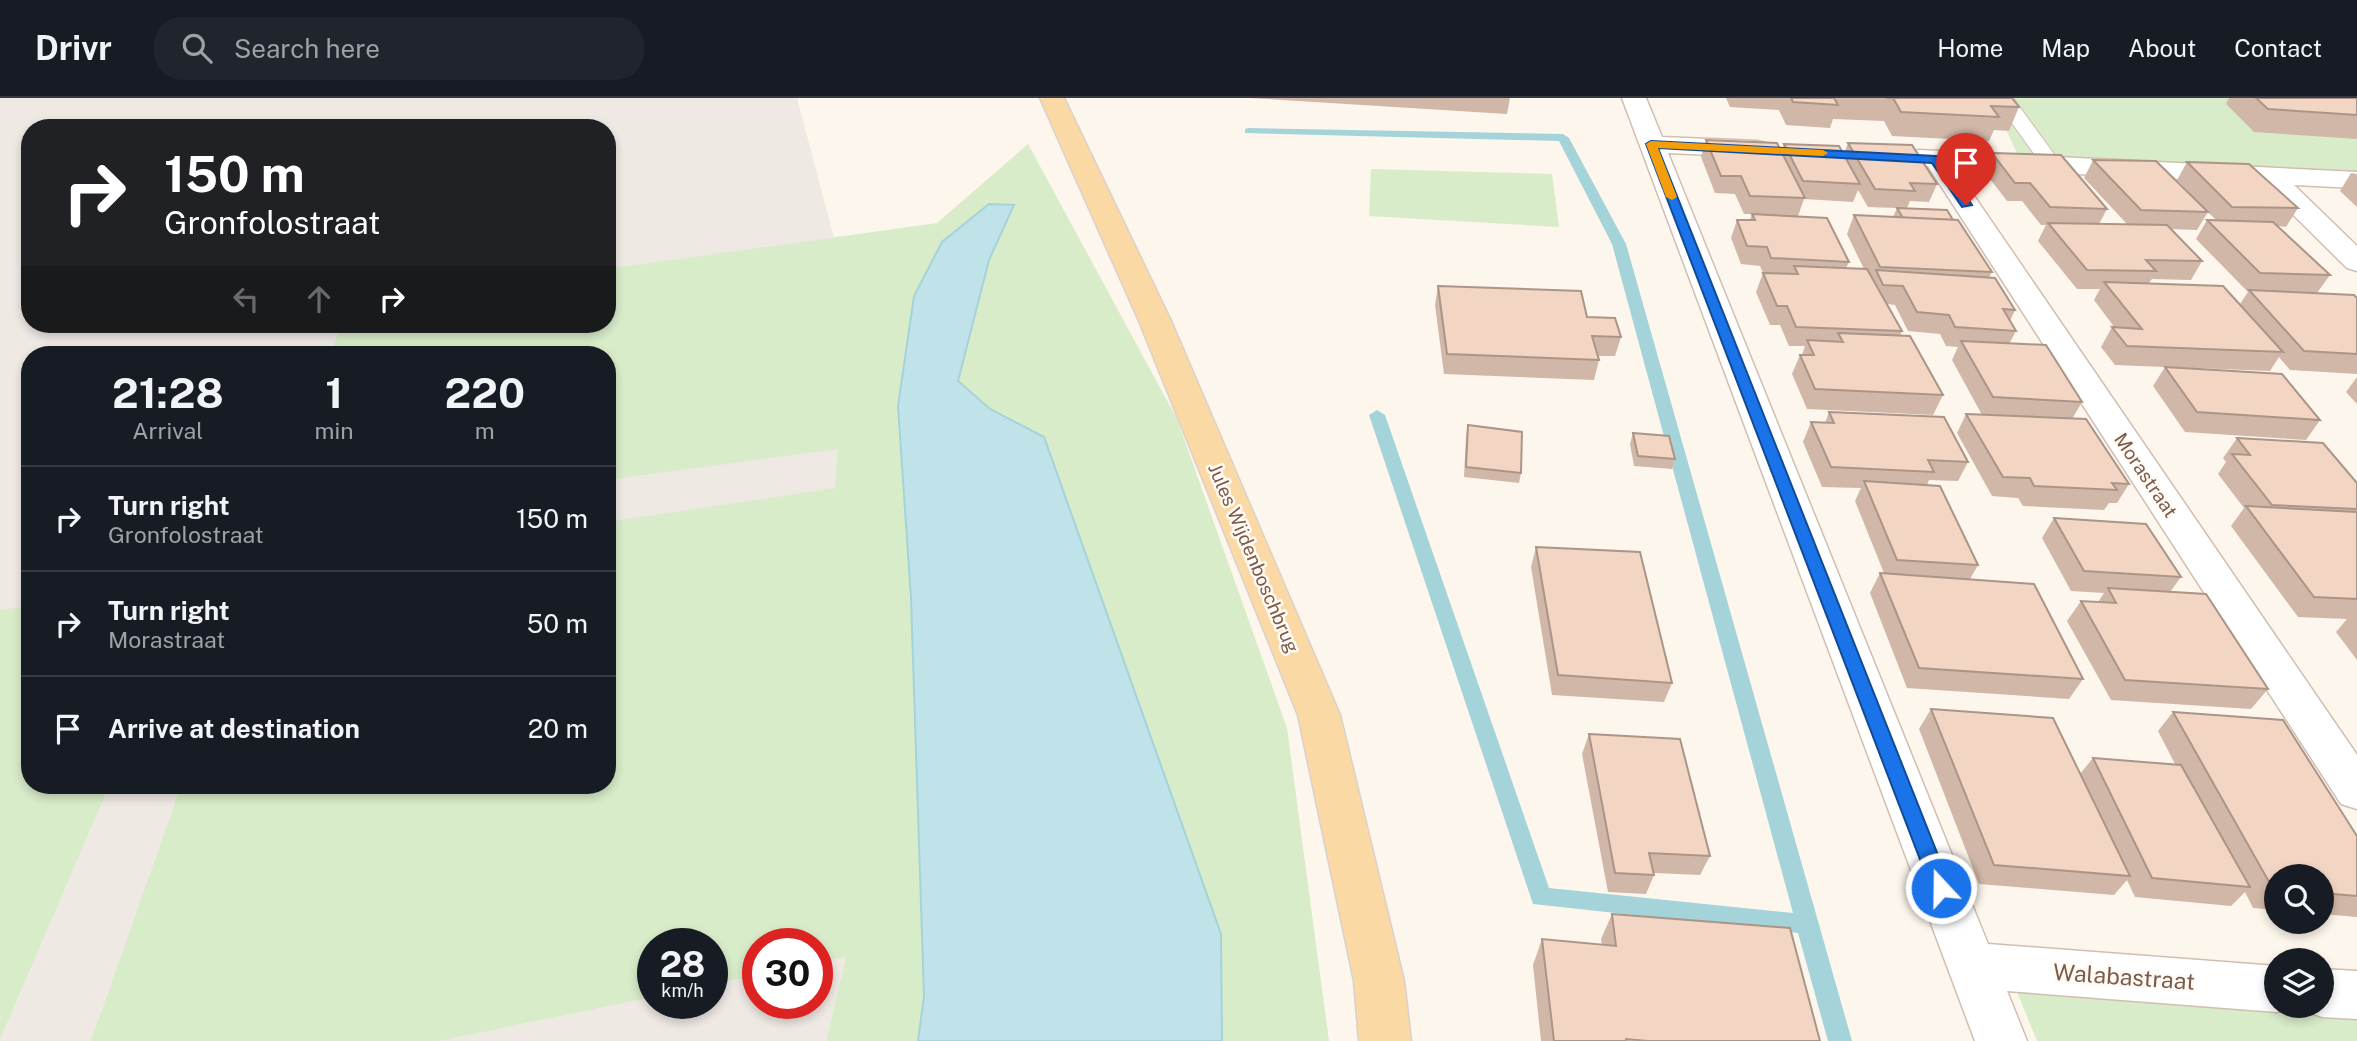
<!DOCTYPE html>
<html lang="en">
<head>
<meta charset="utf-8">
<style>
  :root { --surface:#171b24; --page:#20242c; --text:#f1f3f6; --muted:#9ea1a6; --line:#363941 }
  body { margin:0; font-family:"Public Sans",sans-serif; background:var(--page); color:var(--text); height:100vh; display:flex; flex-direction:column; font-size:26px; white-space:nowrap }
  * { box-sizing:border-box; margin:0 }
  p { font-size:23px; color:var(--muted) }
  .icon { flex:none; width:38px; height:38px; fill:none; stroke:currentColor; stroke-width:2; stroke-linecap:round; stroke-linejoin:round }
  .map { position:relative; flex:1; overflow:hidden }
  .drawer { position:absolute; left:21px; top:248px; width:595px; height:448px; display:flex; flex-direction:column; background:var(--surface); border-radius:28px; box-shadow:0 4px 10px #0003 }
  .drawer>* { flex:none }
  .hud { position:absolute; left:21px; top:21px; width:595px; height:214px; border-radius:28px; box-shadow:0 4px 10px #0003; background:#202124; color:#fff; overflow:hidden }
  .tools { position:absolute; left:2264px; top:766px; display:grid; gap:14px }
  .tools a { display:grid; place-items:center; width:70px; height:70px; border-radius:50%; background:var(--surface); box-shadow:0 4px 10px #0003; font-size:35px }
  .speed { position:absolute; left:637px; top:830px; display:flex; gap:14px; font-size:35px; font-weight:700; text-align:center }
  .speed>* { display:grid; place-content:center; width:91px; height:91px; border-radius:50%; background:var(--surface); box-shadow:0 4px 10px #0003; line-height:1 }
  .speed small { font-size:18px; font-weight:400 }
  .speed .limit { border:10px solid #d22; background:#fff; color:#111 }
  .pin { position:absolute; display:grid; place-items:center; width:60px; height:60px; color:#fff; margin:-72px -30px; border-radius:50% 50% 50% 0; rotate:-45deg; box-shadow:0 0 7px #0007 }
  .pin .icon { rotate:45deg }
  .me { position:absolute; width:77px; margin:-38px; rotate:339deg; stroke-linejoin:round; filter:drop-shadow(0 0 5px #0008) }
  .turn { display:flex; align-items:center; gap:24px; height:147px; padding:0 28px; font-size:32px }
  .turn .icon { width:91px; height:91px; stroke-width:2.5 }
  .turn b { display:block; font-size:49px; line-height:60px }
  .lanes { display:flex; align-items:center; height:66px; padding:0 28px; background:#0003; justify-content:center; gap:35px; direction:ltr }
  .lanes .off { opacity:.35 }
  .eta { display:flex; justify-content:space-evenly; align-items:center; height:119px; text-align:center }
  .eta b { font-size:42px; font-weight:700; line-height:49px }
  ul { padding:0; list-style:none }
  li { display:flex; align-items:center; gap:21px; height:105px; padding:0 28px; border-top:2px solid var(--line) }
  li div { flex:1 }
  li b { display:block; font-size:26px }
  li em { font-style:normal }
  header { display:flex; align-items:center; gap:42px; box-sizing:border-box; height:98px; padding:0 35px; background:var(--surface); border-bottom:2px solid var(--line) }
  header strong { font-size:33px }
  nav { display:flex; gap:38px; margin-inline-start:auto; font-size:24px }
  .search { width:490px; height:63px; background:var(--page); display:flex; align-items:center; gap:18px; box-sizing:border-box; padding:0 24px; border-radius:28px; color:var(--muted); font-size:26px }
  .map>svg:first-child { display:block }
  .industrial { fill:#efe9e4; fill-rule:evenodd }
  .green { fill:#d8ecc9 }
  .water { fill:#bfe3e8; stroke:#a5d3da; stroke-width:2 }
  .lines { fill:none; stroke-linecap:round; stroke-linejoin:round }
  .stream { fill:#a5d3da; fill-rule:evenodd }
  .lane-casing { stroke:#d1beb0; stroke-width:2 }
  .street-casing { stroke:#d1beb0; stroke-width:3 }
  .primary-casing { stroke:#dad1cd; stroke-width:3 }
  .lane { fill:#fff; fill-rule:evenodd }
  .street { fill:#fff; fill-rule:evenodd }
  .primary { fill:#fbd9a5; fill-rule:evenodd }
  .wall { fill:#d1b7a8; fill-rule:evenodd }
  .building { fill:#f3d5c3; stroke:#aa9588; stroke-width:2 }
  .route { fill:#1a73e8; stroke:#114b97; stroke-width:2 }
  .slow { fill:#f59e0b }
  .labels { text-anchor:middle; stroke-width:5; stroke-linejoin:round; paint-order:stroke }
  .street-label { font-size:19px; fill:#7a5c4d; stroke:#fffaf3 }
  .near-street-label { font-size:23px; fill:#7a5c4d; stroke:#fffaf3 }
</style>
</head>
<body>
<header>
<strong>Drivr</strong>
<div class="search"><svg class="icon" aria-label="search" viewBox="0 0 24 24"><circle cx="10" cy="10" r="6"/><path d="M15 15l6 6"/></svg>Search here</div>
<nav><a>Home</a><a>Map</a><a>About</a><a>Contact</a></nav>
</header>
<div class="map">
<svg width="2357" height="943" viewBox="0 0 2357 943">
  <rect width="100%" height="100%" fill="#fdf6ec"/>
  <path class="industrial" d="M 0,0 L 797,0 L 834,140 L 839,351 L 835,390 L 846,858 L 826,943 L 0,943 ZM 30,30 L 607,30 L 607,226 L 30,226 ZM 30,257 L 607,257 L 607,688 L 30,688 ZM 653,845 L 712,845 L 712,905 L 653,905 ZM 758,845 L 817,845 L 817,905 L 758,905 Z"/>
  <g class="green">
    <polygon points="1991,0 2357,0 2357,76 2018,57"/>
    <polygon points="1028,46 1177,321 1287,630 1329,943 826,943 846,859 817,864 817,845 758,845 758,877 712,886 712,845 653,845 653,899 439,943 91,943 181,688 607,688 607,424 835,390 838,351 607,382 607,257 330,257 342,226 607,226 607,171 937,125"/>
    <polygon points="1371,71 1552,76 1559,129 1369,118"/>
    <polygon points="30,508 30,688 109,688 0,941 0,512"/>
    <polygon points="2017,894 2357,916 2357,943 2037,943"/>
  </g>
  <polygon class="water" points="989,106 1014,107 989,162 958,283 990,311 1044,339 1221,836 1222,943 918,943 924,898 911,500 898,308 914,198 942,144"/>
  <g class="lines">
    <polygon class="stream" points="1249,30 1563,36 1569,40 1626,146 1852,943 1828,943 1798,835 1533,806 1369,317 1377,312 1385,317 1549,790 1793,815 1612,146 1559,43 1245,35 1245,31"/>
    <g class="lane-casing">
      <polygon id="lane" points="1994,0 2013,0 2062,67 2059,71 2045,71"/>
    </g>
    <g class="street-casing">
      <g id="street">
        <polygon points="1622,0 1646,0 1662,39 1757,43 1766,45 1770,51 1766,57 1757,59 1668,55 1988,846 2277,868 2277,908 2293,908 2277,914 2007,893 2027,943 1975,943"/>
        <polygon points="1919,52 2357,74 2357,90 2294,87 2357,148 2357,173 2347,170 2261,85 1955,70 2357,657 2357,711 2341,706 1928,68 1910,66 1906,60 1910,54"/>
        <polygon points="2322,871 2357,873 2357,921 2322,919 2304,912 2302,908 2322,908"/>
      </g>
    </g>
    <g class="primary-casing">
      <polygon id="primary" points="1040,0 1064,0 1171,223 1340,617 1404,883 1411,943 1359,943 1354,883 1298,617 1139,223"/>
    </g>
    <use href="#lane" class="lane"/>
    <use href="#street" class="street"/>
    <use href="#primary" class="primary"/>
  </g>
  <g class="wall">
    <polygon points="1250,0 1510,0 1507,16"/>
    <polygon points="1726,0 2012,0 2019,9 2009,33 1994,32 1989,43 1892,38 1884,23 1833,21 1830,30 1786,27 1779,12 1730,9"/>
    <polygon points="2229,0 2357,0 2357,41 2254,34 2226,6"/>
    <path d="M 1706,42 L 1781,54 L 1784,46 L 1844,56 L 1848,45 L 1937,86 L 1929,104 L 1910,103 L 1907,110 L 1953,122 L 1992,174 L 1989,179 L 2015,212 L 2010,223 L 2016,233 L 2009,246 L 2082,304 L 2072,321 L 2129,386 L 2117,405 L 2109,405 L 2104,412 L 2023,408 L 2018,400 L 1992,398 L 1957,335 L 1966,316 L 1982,317 L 1952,262 L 1958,249 L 1946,248 L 1940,236 L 1908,233 L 1895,207 L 1887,206 L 1902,233 L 1900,238 L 1943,297 L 1933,317 L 1807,311 L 1792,276 L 1800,257 L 1802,257 L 1805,248 L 1789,248 L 1780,227 L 1770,227 L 1756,194 L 1763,175 L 1760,168 L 1741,166 L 1731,140 L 1737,122 L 1750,122 L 1752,116 L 1744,116 L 1735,96 L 1715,95 L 1701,59 ZM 1858,92 L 1868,109 L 1897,110 L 1893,119 L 1854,117 L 1847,136 L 1864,171 L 1846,170 L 1849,164 L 1798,118 L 1804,101 L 1853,104 Z"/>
    <path d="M 1992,55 L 2107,111 L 2099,126 L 2127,126 L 2084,80 L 2093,62 L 2206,112 L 2177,82 L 2187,64 L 2298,110 L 2286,129 L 2278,128 L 2330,177 L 2317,195 L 2357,200 L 2357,276 L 2290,272 L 2279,259 L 2270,273 L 2169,269 L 2320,322 L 2306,342 L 2185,334 L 2153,288 L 2165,269 L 2115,267 L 2101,249 L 2112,229 L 2115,230 L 2094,202 L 2100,191 L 2077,191 L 2038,143 L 2046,127 L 2041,127 L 2022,103 L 2007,103 L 1984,73 ZM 2208,114 L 2217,123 L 2207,122 L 2196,141 L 2248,194 L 2240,206 L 2149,185 L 2152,181 L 2191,182 L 2202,163 L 2171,131 L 2197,132 Z"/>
    <polygon points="2351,75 2357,76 2357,109 2340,93"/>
    <polygon points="1438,188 1587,219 1621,239 1615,258 1598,258 1599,262 1594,282 1444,276 1435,207"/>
    <polygon points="2357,279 2357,306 2346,294"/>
    <polygon points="1829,314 1968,364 1958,383 1929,382 1927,387 1978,467 1970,481 2083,581 2069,601 1907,590 1870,495 1880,475 1884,475 1855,403 1861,390 1822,389 1803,344 1811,324 1825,325"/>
    <polygon points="1468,327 1521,375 1519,385 1464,379 1466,338"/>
    <polygon points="1633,335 1675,361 1672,371 1634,368 1630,346"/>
    <polygon points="2237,340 2357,385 2357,562 2336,534 2347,521 2298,519 2231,428 2244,410 2218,376 2226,364 2223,360"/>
    <polygon points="2054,420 2181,479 2170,494 2268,591 2251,611 2111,602 2067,523 2081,503 2098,504 2104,495 2071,493 2042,440"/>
    <polygon points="1536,449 1672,585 1664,604 1552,597 1531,469"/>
    <polygon points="1931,611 2080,676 2093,660 2175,666 2158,633 2173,614 2357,738 2357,819 2322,816 2322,779 2277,779 2277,812 2253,810 2245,794 2231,808 2135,799 2127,782 2114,797 1979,786 1919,631"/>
    <polygon points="1589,636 1710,758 1700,777 1654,775 1654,777 1646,796 1608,794 1582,656"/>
    <polygon points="1612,816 1820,943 1541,943 1533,867 1542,841 1602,847 1601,841"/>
  </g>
  <g class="building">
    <polygon points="1791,0 1834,0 1838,7 1793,4"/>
    <polygon points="1886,0 2012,0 2019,9 1991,8 1999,19 1901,14 1893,0"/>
    <polygon points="2256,0 2357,0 2357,17 2268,11"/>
    <polygon points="1706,42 1777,45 1805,100 1750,98 1741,78 1721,78"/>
    <polygon points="1848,45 1912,47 1937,86 1910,85 1915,93 1875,91"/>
    <polygon points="1784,46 1839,48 1860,86 1803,83"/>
    <polygon points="1992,55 2061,57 2107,111 2050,109 2030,85 2015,85"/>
    <polygon points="2093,62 2156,63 2208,114 2141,112"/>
    <polygon points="2187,64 2249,66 2298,110 2232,109"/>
    <polygon points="1897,110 1947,112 1953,122 1903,120"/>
    <polygon points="1752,116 1827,120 1849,164 1771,160 1767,149 1747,148 1737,122 1755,122"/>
    <polygon points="1854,117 1958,122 1992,174 1880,169"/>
    <polygon points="2207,122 2273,124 2330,177 2260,175"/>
    <polygon points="2048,125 2167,127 2202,163 2146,162 2156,173 2087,172"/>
    <polygon points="1794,168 1867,171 1902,233 1796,229 1787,208 1777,208 1763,175 1798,176"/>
    <polygon points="1876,172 1995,180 2015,212 2003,211 2016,233 1955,229 1949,217 1917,214 1903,188 1883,187"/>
    <polygon points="2104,184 2223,188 2283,254 2127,248 2112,229 2142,231"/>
    <polygon points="1438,188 1581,193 1587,219 1615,220 1621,239 1592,238 1599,262 1447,256"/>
    <polygon points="2249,192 2354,197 2357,200 2357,256 2304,253"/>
    <polygon points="1838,235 1910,238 1943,297 1815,291 1800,257 1814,257 1807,242 1843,244"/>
    <polygon points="1961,243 2046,247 2082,304 1993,299"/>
    <polygon points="2165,269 2282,276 2320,322 2197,314"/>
    <polygon points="1829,314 1944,319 1968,364 1928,362 1934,374 1831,369 1811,324 1834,325"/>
    <polygon points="1966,316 2086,321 2129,386 2112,385 2117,392 2034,388 2030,380 2003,379"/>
    <polygon points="1468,327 1522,334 1521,375 1466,369"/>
    <polygon points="1633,335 1669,338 1675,361 1638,358"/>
    <polygon points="2237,340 2323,345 2357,385 2357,411 2272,407 2232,356 2250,357"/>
    <polygon points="1864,383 1940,388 1978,467 1897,462"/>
    <polygon points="2246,408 2357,414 2357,501 2314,499"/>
    <polygon points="2054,420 2146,426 2181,479 2084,473"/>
    <polygon points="1536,449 1640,454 1672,585 1558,577"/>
    <polygon points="1880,475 2034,486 2083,581 1919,570"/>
    <polygon points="2108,490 2206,496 2268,591 2125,582 2081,503 2116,505"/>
    <polygon points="1931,611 2053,620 2130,778 1994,767"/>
    <polygon points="2173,614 2283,622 2357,738 2357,798 2322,795 2322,779 2277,779 2277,792 2273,791"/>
    <polygon points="1589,636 1680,641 1710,758 1649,755 1654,777 1615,775"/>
    <polygon points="2093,660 2181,667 2250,789 2152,780"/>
    <polygon points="1612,816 1790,830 1820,943 1648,943 1626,941 1626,943 1554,943 1542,841 1616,848"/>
  </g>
  <polygon class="route" points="1651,43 1936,58 1940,59 1972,107 1962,109 1932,65 1658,50 1951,790 1948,797 1941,799 1934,797 1931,790 1646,46"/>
  <polygon class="slow" points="1651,43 1823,52 1828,55 1823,58 1658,50 1677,99 1672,102 1666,99 1646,46"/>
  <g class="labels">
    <g class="street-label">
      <text transform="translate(2146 377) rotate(56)" y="7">Morastraat</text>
      <text transform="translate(1254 460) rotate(67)" y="7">Jules Wijdenboschbrug</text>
    </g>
    <g class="near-street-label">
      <text transform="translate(2124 879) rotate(4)" y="8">Walabastraat</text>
    </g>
  </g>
</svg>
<div class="tools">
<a><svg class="icon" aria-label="search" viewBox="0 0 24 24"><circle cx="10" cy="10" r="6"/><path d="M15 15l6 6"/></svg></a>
<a><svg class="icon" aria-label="layers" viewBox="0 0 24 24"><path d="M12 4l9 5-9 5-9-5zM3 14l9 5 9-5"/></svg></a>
</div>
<div class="speed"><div>28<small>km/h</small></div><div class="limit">30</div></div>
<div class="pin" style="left:1966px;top:107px;background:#d93025"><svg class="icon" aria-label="arrive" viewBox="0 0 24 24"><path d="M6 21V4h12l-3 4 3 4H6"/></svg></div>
<svg class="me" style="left:1941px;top:790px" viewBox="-20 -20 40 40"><circle r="17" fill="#1a73e8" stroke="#fff" stroke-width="3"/><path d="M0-11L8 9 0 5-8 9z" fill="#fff"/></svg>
<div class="hud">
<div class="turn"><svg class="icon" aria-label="right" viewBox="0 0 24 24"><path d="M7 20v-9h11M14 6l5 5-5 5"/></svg><div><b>150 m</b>Gronfolostraat</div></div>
<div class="lanes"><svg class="icon off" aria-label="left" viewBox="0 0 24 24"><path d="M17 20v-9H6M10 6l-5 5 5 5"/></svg><svg class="icon off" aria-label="ahead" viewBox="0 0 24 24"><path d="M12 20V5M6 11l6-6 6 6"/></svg><svg class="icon" aria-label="right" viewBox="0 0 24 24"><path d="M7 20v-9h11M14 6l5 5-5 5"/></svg></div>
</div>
<section class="drawer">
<div class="eta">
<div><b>21:28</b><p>Arrival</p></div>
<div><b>1</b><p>min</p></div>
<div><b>220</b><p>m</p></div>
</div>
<ul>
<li><svg class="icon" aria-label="right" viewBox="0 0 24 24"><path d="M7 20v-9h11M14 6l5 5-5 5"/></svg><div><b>Turn right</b><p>Gronfolostraat</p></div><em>150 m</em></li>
<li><svg class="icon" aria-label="right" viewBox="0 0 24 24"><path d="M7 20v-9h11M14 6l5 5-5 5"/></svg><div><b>Turn right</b><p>Morastraat</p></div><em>50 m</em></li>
<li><svg class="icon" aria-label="arrive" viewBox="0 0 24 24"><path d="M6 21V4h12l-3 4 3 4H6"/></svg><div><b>Arrive at destination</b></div><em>20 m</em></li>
</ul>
</section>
</div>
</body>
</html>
